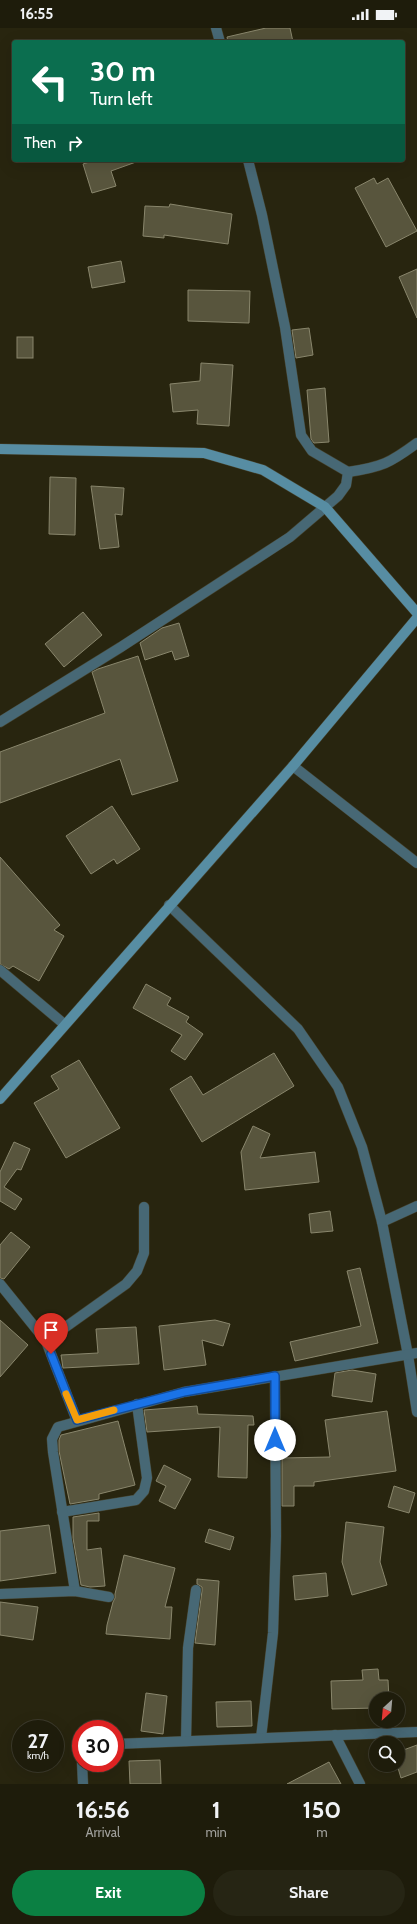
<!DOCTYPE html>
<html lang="en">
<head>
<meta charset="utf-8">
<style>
  :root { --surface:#1e1c0b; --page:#262514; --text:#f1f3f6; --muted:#a1a19d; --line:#3c3a2c; --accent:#0b8043 }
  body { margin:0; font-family:Cabin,sans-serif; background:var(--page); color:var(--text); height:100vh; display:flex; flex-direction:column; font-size:15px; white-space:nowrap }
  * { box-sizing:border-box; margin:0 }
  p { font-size:13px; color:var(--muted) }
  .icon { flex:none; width:22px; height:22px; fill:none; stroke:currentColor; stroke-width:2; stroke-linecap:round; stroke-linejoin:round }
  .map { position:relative; height:1756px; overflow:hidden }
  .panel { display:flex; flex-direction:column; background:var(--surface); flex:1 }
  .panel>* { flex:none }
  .top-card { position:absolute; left:12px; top:12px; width:393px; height:122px; border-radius:4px; box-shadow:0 4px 16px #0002,0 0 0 1px var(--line); background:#0b6e4f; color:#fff; overflow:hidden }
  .needle { width:26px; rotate:206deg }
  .tools { position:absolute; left:369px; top:1664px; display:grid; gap:8px }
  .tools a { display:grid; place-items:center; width:36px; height:36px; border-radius:50%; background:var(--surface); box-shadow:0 4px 16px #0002,0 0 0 1px var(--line); font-size:20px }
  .speed { position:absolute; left:12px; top:1692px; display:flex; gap:8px; font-size:20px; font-weight:700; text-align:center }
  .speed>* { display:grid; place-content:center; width:52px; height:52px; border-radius:50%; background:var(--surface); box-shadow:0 4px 16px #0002,0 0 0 1px var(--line); line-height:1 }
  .speed small { font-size:10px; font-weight:400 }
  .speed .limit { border:6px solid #d22; background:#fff; color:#111 }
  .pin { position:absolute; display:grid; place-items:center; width:34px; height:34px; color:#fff; margin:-41px -17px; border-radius:50% 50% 50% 0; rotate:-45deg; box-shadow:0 0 4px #0007 }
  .pin .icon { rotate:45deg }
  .me { position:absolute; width:44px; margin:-22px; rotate:0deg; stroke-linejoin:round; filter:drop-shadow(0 0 3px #0008) }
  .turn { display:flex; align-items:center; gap:14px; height:84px; padding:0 12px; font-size:18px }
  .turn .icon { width:52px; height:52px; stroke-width:2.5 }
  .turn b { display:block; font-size:28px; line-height:34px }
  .then { display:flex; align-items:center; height:38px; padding:0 12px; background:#0003; gap:8px; font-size:15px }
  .eta { display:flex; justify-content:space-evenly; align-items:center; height:68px; text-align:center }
  .eta b { font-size:24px; font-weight:800; line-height:28px }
  .cta { display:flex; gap:8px; margin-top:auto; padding:8px 12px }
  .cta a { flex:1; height:46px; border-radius:24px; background:var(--accent); color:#fff; font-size:16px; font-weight:800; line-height:46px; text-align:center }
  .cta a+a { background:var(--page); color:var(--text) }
  .status { display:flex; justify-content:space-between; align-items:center; height:28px; padding:0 20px; background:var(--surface); direction:ltr }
  .status svg { height:11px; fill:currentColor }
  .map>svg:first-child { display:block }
  .building { fill:#58553d; stroke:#89866c }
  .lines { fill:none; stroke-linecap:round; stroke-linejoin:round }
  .street-casing { stroke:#45422d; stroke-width:11 }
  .secondary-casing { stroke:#45422d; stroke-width:11 }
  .street { stroke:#476875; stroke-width:10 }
  .secondary { stroke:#578da3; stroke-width:10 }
  .route-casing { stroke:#114b97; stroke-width:10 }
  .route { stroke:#1a73e8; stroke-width:7 }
  .slow { stroke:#f59e0b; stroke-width:7 }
</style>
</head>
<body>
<div class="status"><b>16:55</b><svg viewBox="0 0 49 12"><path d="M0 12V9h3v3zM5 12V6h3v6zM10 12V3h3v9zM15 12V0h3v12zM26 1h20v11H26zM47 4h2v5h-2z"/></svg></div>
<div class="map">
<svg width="417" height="1756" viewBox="0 0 417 1756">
  <rect width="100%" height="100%" fill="#28250f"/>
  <g class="building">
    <polygon points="266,0 290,0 293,14 228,14 227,9"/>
    <polygon points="96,132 136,132 136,134 111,143 116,158 92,165 83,136"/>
    <polygon points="374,150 377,156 388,150 417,203 386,219 355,160"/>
    <polygon points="170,176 232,186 228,216 164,207 164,210 143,208 145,178 169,179"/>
    <polygon points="121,233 125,254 92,260 88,239"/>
    <polygon points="417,241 417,290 399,249"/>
    <polygon points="188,262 250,263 249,295 188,293"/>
    <polygon points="309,300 313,327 296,330 292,302"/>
    <rect x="17" y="309" width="16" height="21"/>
    <polygon points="201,335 233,337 229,398 197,396 198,382 173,384 170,356 200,353"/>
    <polygon points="325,360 329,414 314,415 311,411 307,362"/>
    <polygon points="50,449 76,450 75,507 49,506"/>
    <polygon points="91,458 124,460 122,487 115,486 119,519 100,521"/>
    <polygon points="83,584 102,607 64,639 45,616"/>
    <polygon points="179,595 189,628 175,632 172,623 145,632 140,615 162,600"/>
    <polygon points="138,628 178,753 132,767 120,731 0,775 0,724 105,685 92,644 98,641"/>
    <polygon points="112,778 140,821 117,836 114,831 91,846 66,808"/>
    <polygon points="0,829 60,897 54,902 64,908 39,953 13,938 9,941 0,936"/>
    <polygon points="146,956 171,970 167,977 189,989 186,994 203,1006 185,1032 171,1023 182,1007 133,980"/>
    <polygon points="274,1025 294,1058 202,1114 170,1061 191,1048 203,1067"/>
    <polygon points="79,1032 120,1100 66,1130 34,1075 59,1061 51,1048"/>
    <polygon points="253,1098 270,1106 260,1130 315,1124 319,1154 245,1162 241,1124"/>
    <polygon points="14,1114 30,1121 21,1142 17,1141 4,1159 22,1171 15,1182 0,1173 0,1144"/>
    <polygon points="330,1183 333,1203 311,1205 309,1186"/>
    <polygon points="11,1204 30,1219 4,1251 0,1250 0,1217"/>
    <polygon points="360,1240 378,1315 295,1333 290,1314 361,1298 347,1243"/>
    <polygon points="0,1292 28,1317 0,1349"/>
    <polygon points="215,1292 230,1296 223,1318 202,1312 206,1337 164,1342 159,1298"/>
    <polygon points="136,1299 139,1336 63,1340 61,1327 98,1325 96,1301"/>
    <polygon points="352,1342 376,1346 372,1374 332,1368 335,1345"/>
    <polygon points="197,1378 198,1386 253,1388 254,1397 248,1397 247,1450 218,1449 220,1399 147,1404 144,1382"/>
    <polygon points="387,1383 396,1443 314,1454 314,1458 294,1458 294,1478 282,1478 282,1430 330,1429 325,1392"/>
    <polygon points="118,1393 135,1457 99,1466 99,1471 70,1476 59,1423 59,1412 61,1407"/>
    <polygon points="164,1437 191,1451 175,1481 159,1473 166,1458 156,1453"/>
    <polygon points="394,1458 415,1465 409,1485 388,1479"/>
    <polygon points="99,1485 99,1493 87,1493 87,1522 101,1520 105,1558 90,1559 81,1557 73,1510 73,1489"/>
    <polygon points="346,1494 384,1499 380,1534 387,1557 352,1567 342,1534"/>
    <polygon points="49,1497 56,1545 0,1553 0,1503"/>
    <polygon points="209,1501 234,1509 230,1522 205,1514"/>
    <polygon points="124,1527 175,1540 165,1579 172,1579 170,1611 106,1606 107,1597 113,1574 115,1570 115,1566"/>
    <polygon points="326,1545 328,1568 295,1572 293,1548"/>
    <polygon points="197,1551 219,1553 215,1617 195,1615 202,1563 202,1559 197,1556"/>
    <polygon points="0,1574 38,1579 33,1612 0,1607"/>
    <polygon points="378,1641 379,1652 388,1652 389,1671 376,1671 376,1680 332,1681 331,1653 363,1652 362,1642"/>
    <polygon points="146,1665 167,1668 163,1706 141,1703"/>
    <polygon points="251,1673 252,1698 217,1699 216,1674"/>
    <polygon points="417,1717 417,1744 401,1750 398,1740 398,1724"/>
    <polygon points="160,1732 161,1756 130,1756 129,1733"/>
    <polygon points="329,1734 341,1756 287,1756"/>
  </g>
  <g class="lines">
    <g class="street-casing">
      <g id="street">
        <polyline points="216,0 220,14"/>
        <path d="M 348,444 C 382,439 390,435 417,415"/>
        <polyline points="0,694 121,619 290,509 338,468 346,457 348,444 312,423 301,407 285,299 262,187 248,132"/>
        <polyline points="293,738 417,835"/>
        <polyline points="169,877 298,1001 338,1059 362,1119 382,1194 408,1327 417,1384"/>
        <polyline points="0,942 64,996"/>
        <polyline points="382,1194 417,1178"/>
        <polyline points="0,1256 46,1313 77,1393"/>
        <polyline points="46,1313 126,1256 137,1243 144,1225 144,1179"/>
        <polyline points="62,1484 136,1472 144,1463 147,1450 137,1376"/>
        <polyline points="75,1563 53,1424 52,1411 58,1399 184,1364 417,1325"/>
        <polyline points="0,1566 75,1563 109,1569"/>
        <polyline points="335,1707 360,1756"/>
        <polyline points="261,1710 273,1605 276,1508 275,1348"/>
        <polyline points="186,1713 188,1620 196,1562"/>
        <polyline points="115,1716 417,1704"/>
        <polyline points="82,1735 83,1756"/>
      </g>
    </g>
    <g class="secondary-casing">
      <g id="secondary">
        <polyline points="0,421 204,425 263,442 325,479 417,585"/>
        <polyline points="0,1071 293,738 417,590"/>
      </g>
    </g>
    <use href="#street" class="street"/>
    <use href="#secondary" class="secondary"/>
  </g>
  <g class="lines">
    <g class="route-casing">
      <polyline id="route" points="51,1326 77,1392 184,1364 275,1348 275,1412"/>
    </g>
    <use href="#route" class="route"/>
    <polyline class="slow" points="66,1366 77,1392 114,1382"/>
  </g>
</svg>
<div class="tools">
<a><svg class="needle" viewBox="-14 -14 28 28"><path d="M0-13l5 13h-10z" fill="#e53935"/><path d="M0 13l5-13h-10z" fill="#a1a19d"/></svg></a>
<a><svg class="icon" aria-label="search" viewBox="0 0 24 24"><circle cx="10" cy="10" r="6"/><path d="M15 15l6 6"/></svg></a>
</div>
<div class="speed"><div>27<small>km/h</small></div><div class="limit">30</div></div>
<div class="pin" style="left:51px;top:1326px;background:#d93025"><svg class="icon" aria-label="arrive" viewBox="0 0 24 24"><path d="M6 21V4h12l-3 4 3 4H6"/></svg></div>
<svg class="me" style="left:275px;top:1412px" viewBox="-20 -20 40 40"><circle r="19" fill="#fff"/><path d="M0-13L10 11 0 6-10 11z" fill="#1a73e8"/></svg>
<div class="top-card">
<div class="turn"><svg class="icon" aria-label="left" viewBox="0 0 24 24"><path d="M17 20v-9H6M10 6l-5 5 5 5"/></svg><div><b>30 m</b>Turn left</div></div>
<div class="then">Then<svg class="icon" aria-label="right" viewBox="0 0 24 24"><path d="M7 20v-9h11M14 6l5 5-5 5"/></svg></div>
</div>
</div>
<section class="panel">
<div class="eta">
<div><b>16:56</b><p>Arrival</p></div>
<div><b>1</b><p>min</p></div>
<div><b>150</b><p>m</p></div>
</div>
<div class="cta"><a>Exit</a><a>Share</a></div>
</section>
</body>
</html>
